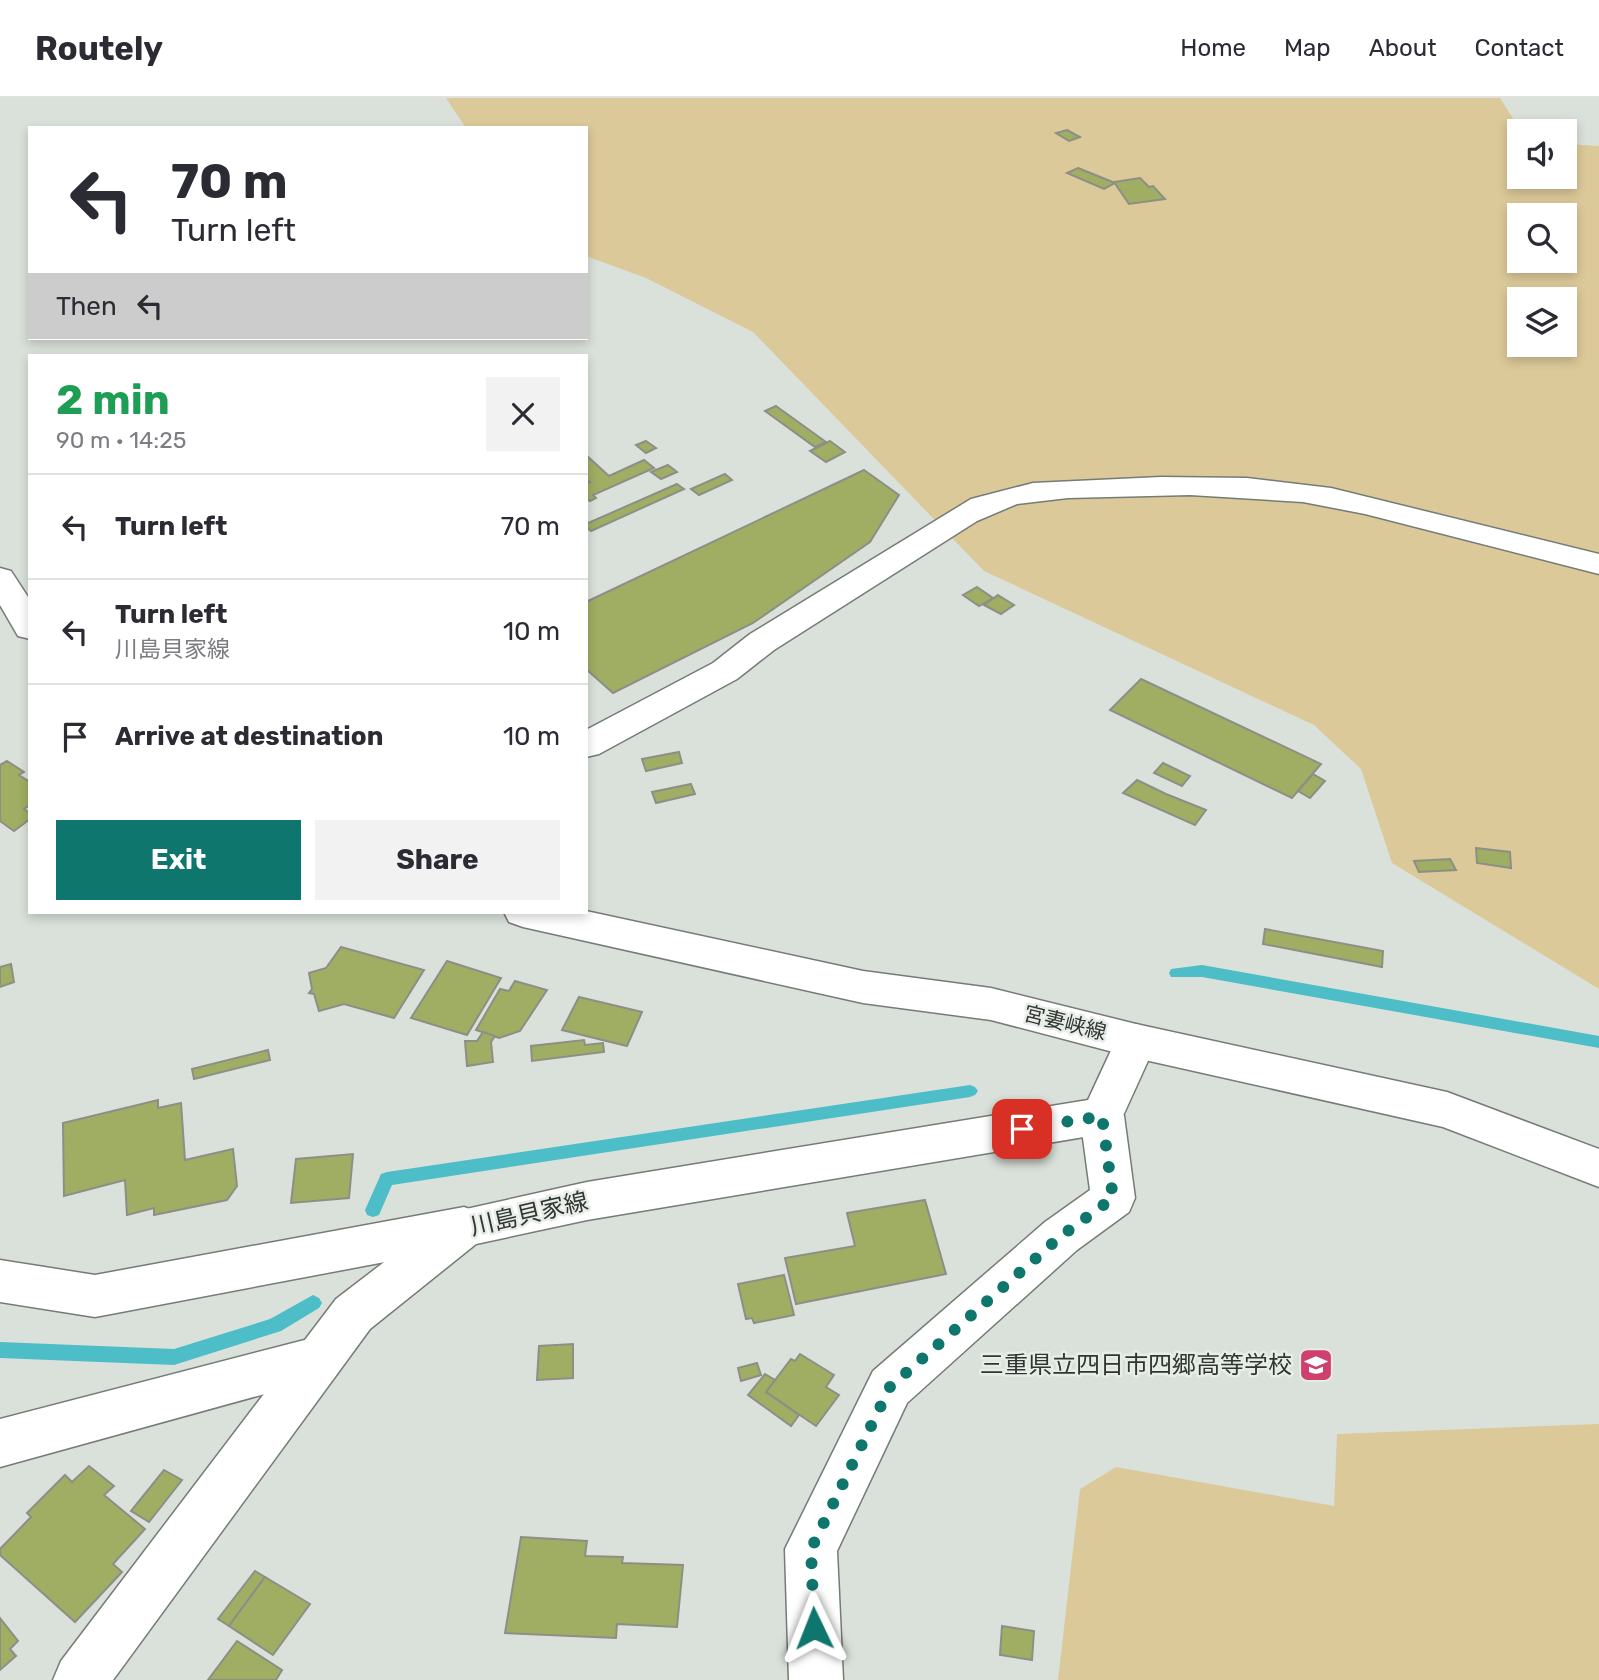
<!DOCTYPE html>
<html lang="en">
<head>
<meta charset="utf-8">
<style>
  :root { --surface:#fff; --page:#f2f2f3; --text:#2b2b33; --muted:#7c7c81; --line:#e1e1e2; --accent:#0f766e }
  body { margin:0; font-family:Rubik,"Noto Sans JP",sans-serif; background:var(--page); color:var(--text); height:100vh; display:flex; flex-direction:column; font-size:26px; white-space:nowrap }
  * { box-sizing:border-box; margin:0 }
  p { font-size:23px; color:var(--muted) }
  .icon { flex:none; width:38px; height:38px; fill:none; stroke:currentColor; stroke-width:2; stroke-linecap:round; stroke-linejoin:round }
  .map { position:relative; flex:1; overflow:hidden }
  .panel { position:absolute; left:28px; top:256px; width:560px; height:560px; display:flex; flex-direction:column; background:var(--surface); border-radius:0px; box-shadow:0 4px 10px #0003 }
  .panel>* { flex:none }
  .guide { position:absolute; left:28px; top:28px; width:560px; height:214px; border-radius:0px; box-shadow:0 4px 10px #0003; background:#fff; color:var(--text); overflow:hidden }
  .tools { position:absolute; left:1507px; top:21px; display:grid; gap:14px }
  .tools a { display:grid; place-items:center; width:70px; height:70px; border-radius:0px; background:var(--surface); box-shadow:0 4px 10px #0003; font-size:35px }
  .pin { position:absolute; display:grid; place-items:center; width:60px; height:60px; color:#fff; margin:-30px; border-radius:14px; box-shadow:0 4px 10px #0006 }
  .me { position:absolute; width:77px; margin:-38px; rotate:358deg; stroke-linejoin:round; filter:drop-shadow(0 0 5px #0008) }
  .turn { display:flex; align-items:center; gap:24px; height:147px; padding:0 28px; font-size:32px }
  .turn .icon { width:91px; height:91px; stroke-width:2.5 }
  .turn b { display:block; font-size:49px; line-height:60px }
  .then { display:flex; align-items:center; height:66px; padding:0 28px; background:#0003; gap:14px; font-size:26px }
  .round { display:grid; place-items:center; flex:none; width:74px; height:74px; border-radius:0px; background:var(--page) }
  .overview { display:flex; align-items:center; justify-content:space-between; height:119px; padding:0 28px }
  h1 { font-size:42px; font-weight:700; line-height:52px; color:#1e9e55 }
  .action { display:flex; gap:14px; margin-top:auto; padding:14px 28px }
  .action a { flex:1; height:80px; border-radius:0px; background:var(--accent); color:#fff; font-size:28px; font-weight:700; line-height:80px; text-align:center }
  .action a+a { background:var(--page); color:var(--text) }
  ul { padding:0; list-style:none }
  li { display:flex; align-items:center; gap:21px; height:105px; padding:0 28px; border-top:2px solid var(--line) }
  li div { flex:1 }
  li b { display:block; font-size:26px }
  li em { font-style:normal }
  header { display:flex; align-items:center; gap:42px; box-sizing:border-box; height:98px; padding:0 35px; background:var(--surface); border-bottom:2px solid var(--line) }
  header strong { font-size:33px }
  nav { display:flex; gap:38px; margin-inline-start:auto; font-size:24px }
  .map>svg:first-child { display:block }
  .green { fill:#dcc999; fill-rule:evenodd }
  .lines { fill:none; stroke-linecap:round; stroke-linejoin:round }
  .stream { fill:#4dbec7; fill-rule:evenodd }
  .building { fill:#9fae62; stroke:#8d8f87; stroke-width:2 }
  .minor-casing { stroke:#757b75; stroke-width:3 }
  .tertiary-casing { stroke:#757b75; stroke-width:3 }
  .secondary-casing { stroke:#757b75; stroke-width:3 }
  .primary-casing { stroke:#757b75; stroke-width:3 }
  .minor { fill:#fff; fill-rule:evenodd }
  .tertiary { fill:#fff; fill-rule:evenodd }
  .secondary { fill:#fff; fill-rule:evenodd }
  .primary { fill:#fff; fill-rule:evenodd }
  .route { stroke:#0f766e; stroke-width:12; stroke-dasharray:0 21.6 }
  .labels { text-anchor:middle; stroke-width:5; stroke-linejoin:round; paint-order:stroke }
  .street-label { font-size:21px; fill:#323532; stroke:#e7eee8 }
  .near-street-label { font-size:24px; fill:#323532; stroke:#e7eee8 }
  .near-poi-label { font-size:24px; fill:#323532; stroke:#e7eee8; text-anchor:end }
</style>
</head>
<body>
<header>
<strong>Routely</strong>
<nav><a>Home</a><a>Map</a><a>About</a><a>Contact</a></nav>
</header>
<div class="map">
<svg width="1599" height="1582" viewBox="0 0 1599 1582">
  <rect width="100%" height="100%" fill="#dae1da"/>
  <g class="green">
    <path d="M 446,0 L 1500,0 L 1521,33 L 1519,79 L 1564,79 L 1565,46 L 1599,48 L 1599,891 L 1392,765 L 1361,671 L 1314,627 L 984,473 L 753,234 L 646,180 L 586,158 L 586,30 L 466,30 ZM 1519,117 L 1564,117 L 1564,163 L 1519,163 ZM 1519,201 L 1564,201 L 1564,247 L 1519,247 Z"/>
    <polygon points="1599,1326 1599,1582 1058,1582 1080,1391 1116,1369 1334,1408 1337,1336"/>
  </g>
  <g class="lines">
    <g class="stream">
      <polygon points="1202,867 1599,938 1599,950 1202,879 1171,879 1169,875 1171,871"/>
      <polygon points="970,987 975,989 978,993 975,997 970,999 392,1087 379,1117 373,1119 367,1117 365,1112 381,1076 387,1074"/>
      <polygon points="313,1197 319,1200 322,1205 319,1210 281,1233 174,1267 0,1260 0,1244 174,1251 270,1221"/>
    </g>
  </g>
  <g class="building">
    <polygon points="1067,32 1080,39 1069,43 1056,35"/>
    <polygon points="1078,70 1115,85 1104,91 1067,75"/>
    <polygon points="1140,80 1149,89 1153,88 1165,101 1129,106 1114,84"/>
    <polygon points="776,308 826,344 815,349 765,313"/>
    <polygon points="646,343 656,350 646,355 636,347"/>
    <polygon points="830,343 845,354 826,364 810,353"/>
    <polygon points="586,357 609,378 644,362 654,370 593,397 596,400 590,403 586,400 586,386 590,384 586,381"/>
    <polygon points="668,367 677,374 661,381 651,374"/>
    <polygon points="864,372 899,397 870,444 753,525 613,595 586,571 586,504"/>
    <polygon points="725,376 732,382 699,397 691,391"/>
    <polygon points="677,386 684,391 591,433 586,429 586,426"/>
    <polygon points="977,489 993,500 979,508 963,497"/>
    <polygon points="998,497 1014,507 1001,516 984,507"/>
    <polygon points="1141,581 1321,666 1292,700 1110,612"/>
    <polygon points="679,654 682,665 646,673 642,661"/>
    <polygon points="7,663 24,674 19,677 30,684 30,707 24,711 30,715 30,721 14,733 0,723 0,667"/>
    <polygon points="1163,665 1190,678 1182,688 1154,675"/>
    <polygon points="1313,676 1325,683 1310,700 1298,693"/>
    <polygon points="1137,682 1166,696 1206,712 1195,727 1123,695"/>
    <polygon points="691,686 695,696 656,705 652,694"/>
    <polygon points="1476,750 1510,754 1511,770 1477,765"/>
    <polygon points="1450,761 1456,772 1419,774 1414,763"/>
    <polygon points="1265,831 1383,853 1382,869 1263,846"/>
    <polygon points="341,849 424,872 394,920 344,906 319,913 314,896 309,895 312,891 309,875 326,870"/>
    <polygon points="447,863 501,880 467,937 411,920"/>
    <polygon points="11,866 14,884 0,889 0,869"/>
    <polygon points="515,883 547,892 520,933 499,940 476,932 500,891 509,893"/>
    <polygon points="579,899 642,914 627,948 562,932"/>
    <polygon points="483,934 495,938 491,944 493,964 467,968 465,943 477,943"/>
    <polygon points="584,942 585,947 603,945 604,954 532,963 531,948"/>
    <polygon points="268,952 270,962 194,981 192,971"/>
    <polygon points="158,1002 158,1010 181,1005 185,1062 233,1051 237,1088 227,1102 154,1117 154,1110 127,1117 125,1082 64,1098 63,1025"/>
    <polygon points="353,1056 349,1100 291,1105 296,1061"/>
    <polygon points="925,1102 946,1176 796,1206 785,1160 855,1148 847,1115"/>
    <polygon points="784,1177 794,1217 754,1225 752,1220 746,1221 738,1186"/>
    <polygon points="573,1246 573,1280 537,1282 539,1248"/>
    <polygon points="800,1256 834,1277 826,1289 839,1297 816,1328 766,1294 791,1261 795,1263"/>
    <polygon points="757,1265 761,1277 741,1283 738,1270"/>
    <polygon points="765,1276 775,1282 766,1294 799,1317 791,1328 748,1297"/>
    <polygon points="89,1368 114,1388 104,1397 145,1431 113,1466 122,1474 75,1524 0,1457 0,1451 31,1419 27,1415 65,1377 72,1384"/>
    <polygon points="164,1372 182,1382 149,1424 131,1413"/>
    <polygon points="521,1439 587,1443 585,1458 623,1459 622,1465 683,1467 677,1529 617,1526 616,1540 505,1535"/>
    <polygon points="255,1473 265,1479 229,1528 218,1521"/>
    <polygon points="265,1479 310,1506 273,1557 229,1528"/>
    <polygon points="0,1520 18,1543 10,1551 16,1558 0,1572"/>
    <polygon points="1002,1528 1034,1533 1032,1562 1000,1557"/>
    <polygon points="237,1543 282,1572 276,1582 208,1582"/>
  </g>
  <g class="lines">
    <g class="minor-casing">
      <g id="minor">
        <polygon points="1161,379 1247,380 1331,390 1599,456 1599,476 1365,416 1303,404 1190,397 1068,400 1017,406 977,423 774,552 737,581 599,656 586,659 586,632 713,565 750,536 971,401 1033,385"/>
        <polygon points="1102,1000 1117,1005 1124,1018 1135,1100 1129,1114 1077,1152 907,1305 837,1453 843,1582 789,1582 785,1451 873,1273 1045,1124 1090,1092 1080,1018 1087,1005"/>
        <polygon points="320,1238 337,1244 344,1260 337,1276 0,1369 0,1321"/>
      </g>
    </g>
    <g class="tertiary-casing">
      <polygon id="tertiary" points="464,1109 480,1115 487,1129 480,1143 464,1149 95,1219 0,1204 0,1162 95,1177"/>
    </g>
    <g class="secondary-casing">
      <polygon id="secondary" points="1136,926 1151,931 1157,943 1117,1031 1102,1036 587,1122 476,1146 370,1231 113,1582 53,1582 61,1563 336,1201 448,1115 587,1084 1088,1002 1121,931"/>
    </g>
    <g class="primary-casing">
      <g id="primary">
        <polygon points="0,470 11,473 30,502 30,541 18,538 0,507"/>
        <polygon points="586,813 863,873 991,890 1136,926 1447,994 1599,1051 1599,1089 1443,1029 1136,960 991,922 863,905 523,829 509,824 504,814"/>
      </g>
    </g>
    <use href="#minor" class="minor"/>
    <use href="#tertiary" class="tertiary"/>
    <use href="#secondary" class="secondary"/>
    <use href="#primary" class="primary"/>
  </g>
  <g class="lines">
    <polyline class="route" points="814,1530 811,1451 890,1289 1061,1138 1113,1100 1102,1018 1022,1031"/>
  </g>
  <defs>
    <g id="school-square" transform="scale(1.75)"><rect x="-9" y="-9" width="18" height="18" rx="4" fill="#ce416e" stroke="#e7eee8"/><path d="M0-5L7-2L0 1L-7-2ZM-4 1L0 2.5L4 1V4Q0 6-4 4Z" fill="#fff"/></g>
  </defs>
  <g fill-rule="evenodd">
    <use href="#school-square" x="1316" y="1267"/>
  </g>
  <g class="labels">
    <g class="street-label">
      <text transform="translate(1065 925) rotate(14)" y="7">宮妻峡線</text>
    </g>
    <g class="near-street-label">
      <text transform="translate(529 1116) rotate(-13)" y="8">川島貝家線</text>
    </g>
    <g class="near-poi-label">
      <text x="1292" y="1275">三重県立四日市四郷高等学校</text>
    </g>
  </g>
</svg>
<div class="tools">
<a><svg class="icon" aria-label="sound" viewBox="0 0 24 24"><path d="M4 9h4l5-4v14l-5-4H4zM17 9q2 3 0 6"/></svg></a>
<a><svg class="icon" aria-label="search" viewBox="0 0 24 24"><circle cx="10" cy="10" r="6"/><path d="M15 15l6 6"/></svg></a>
<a><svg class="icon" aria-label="layers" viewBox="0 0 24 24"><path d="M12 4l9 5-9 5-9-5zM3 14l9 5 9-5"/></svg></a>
</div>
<div class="pin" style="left:1022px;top:1031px;background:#d93025"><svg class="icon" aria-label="arrive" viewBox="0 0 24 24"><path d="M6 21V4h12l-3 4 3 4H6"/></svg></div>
<svg class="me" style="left:814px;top:1530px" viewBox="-20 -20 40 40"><path d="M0-17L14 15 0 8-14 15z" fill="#0f766e" stroke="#fff" stroke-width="4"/></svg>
<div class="guide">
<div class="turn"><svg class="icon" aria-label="left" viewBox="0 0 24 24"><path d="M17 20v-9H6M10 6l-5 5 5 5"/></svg><div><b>70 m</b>Turn left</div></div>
<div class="then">Then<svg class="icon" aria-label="left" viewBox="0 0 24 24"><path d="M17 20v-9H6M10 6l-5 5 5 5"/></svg></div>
</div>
<section class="panel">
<div class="overview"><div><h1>2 min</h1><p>90 m · 14:25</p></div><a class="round"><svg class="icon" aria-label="close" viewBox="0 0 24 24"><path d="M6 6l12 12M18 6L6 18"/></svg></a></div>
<ul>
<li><svg class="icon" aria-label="left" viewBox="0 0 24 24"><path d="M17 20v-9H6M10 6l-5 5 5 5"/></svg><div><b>Turn left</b></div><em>70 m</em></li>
<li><svg class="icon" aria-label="left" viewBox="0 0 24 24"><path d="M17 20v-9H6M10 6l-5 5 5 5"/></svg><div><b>Turn left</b><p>川島貝家線</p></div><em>10 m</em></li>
<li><svg class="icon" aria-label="arrive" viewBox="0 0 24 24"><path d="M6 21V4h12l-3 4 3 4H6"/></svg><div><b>Arrive at destination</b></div><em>10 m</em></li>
</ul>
<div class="action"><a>Exit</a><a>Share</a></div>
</section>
</div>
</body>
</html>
